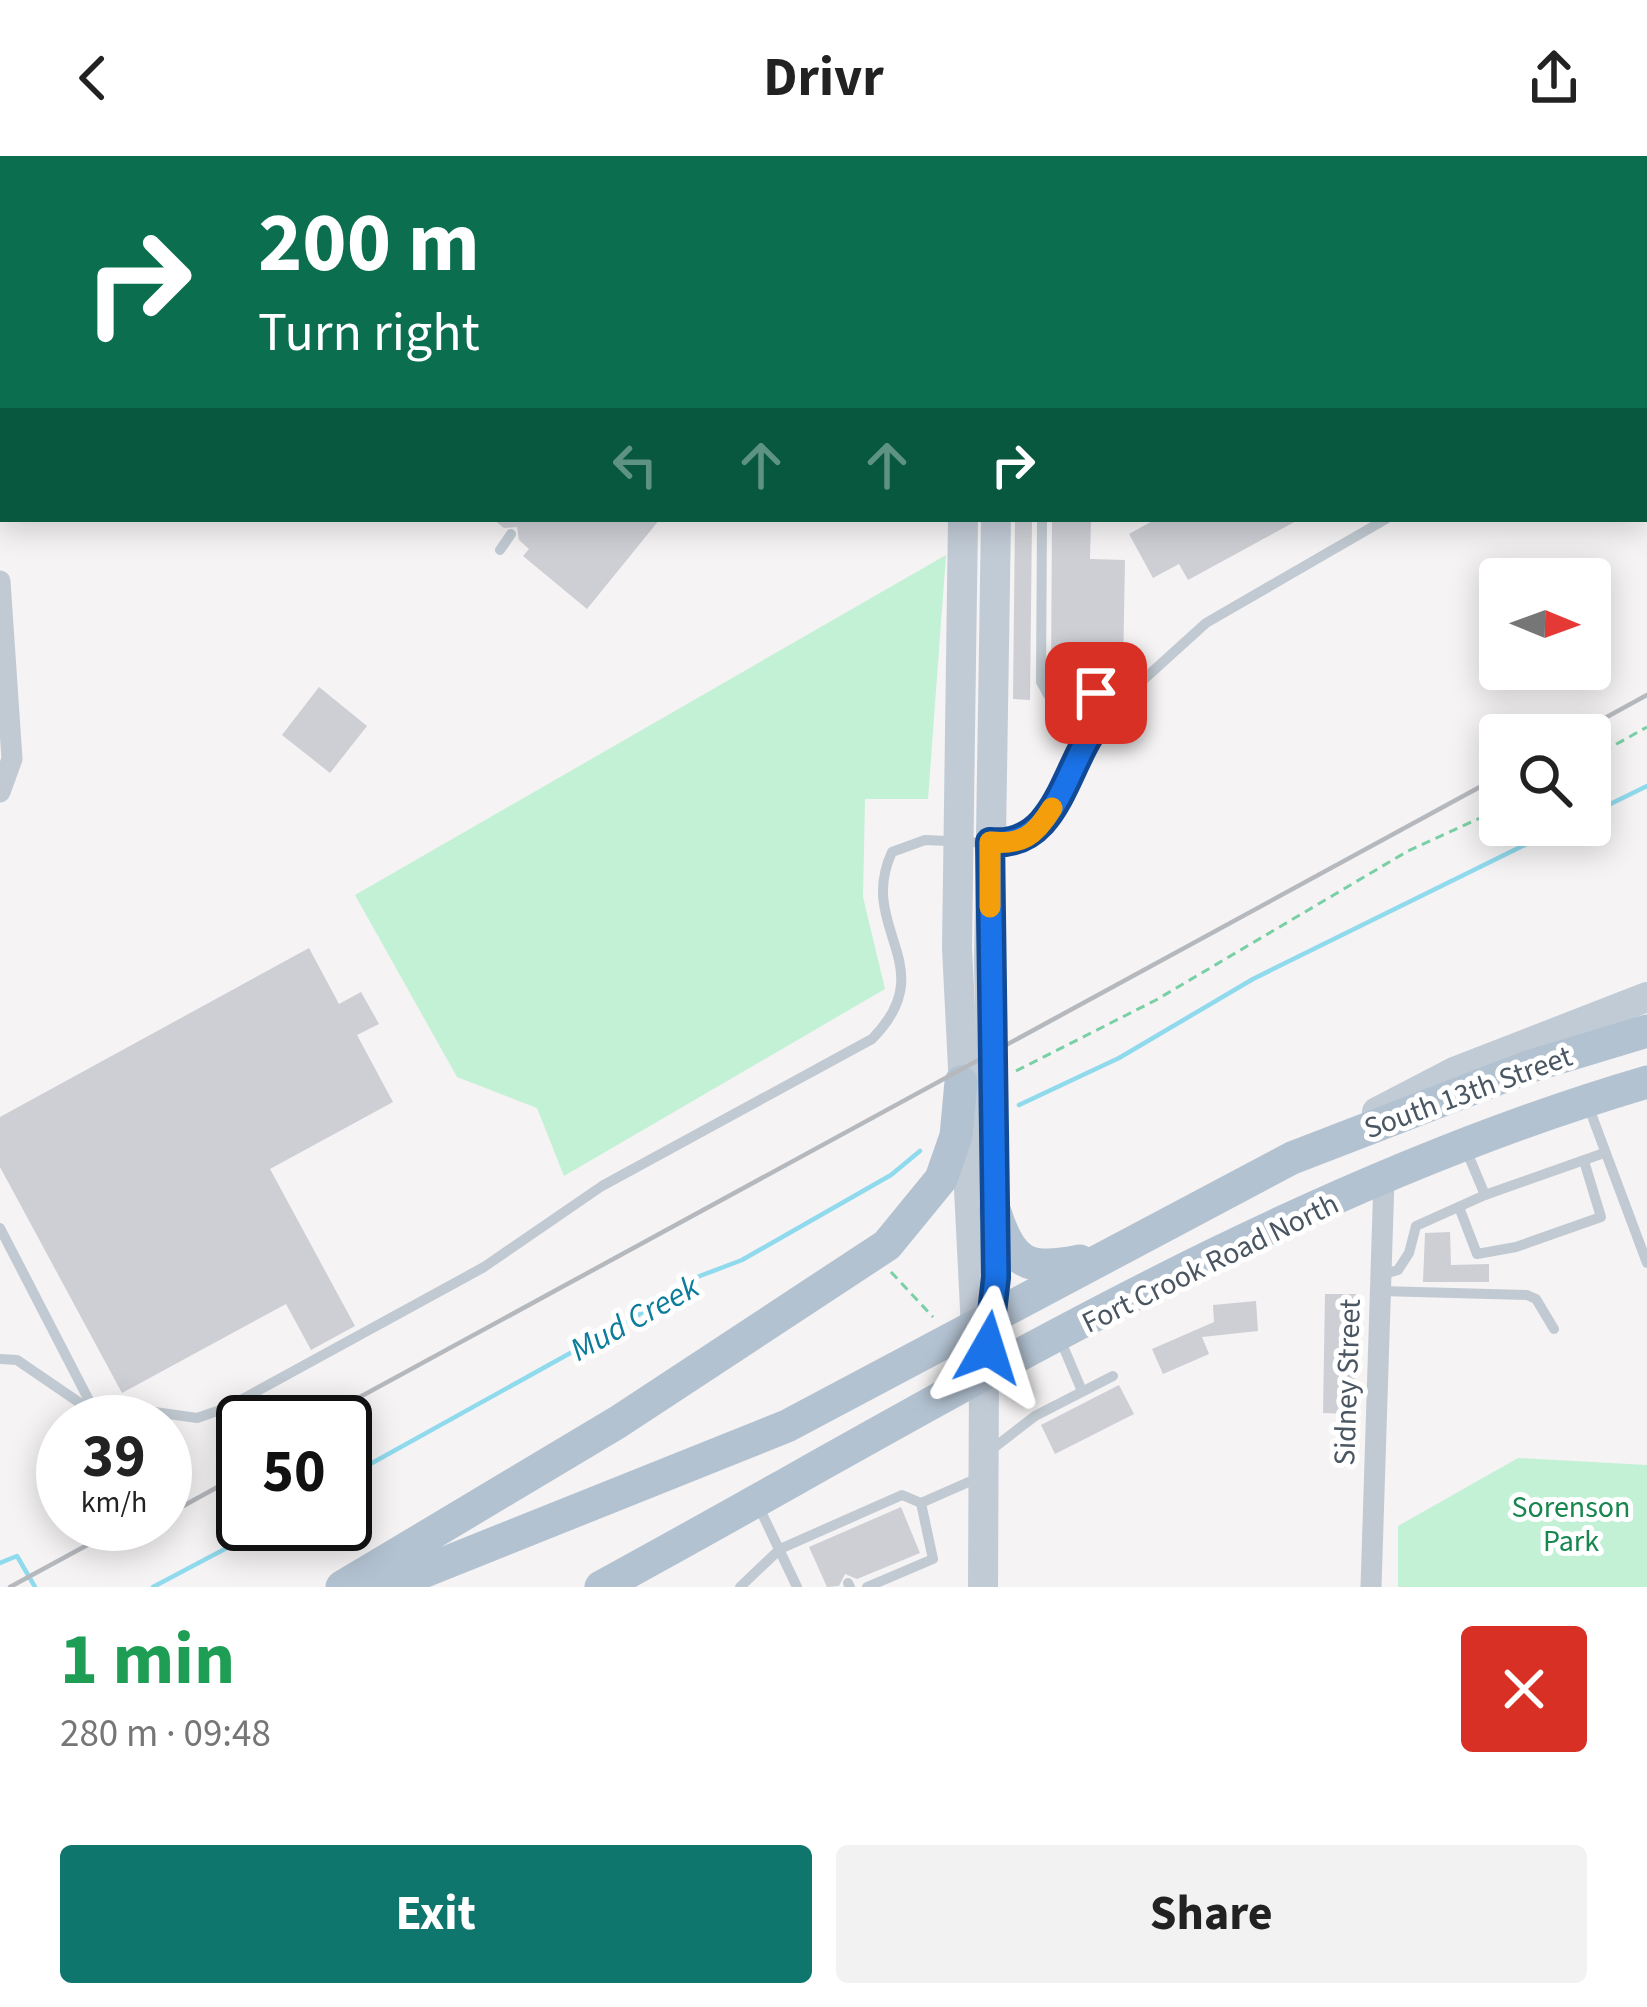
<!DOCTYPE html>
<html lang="en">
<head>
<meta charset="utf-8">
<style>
  :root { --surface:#fff; --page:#f2f2f2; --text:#222; --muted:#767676; --accent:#0f766e }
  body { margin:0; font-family:"Source Sans 3",sans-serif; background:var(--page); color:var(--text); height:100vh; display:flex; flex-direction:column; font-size:45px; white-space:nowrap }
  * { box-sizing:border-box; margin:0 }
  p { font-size:39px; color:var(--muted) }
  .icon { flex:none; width:66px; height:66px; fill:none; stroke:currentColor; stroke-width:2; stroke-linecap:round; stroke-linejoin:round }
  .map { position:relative; height:1431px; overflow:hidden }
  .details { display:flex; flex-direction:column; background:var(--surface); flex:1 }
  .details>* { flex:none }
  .hud { position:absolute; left:0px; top:0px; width:1647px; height:366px; box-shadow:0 6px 30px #0003; background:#0b6e4f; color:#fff; overflow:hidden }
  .needle { width:78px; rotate:91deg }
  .buttons { position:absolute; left:1479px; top:402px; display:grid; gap:24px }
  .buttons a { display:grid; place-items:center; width:132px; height:132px; border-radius:12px; background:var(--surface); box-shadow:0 6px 30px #0003; font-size:60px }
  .speed { position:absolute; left:36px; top:1239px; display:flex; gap:24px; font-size:60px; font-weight:700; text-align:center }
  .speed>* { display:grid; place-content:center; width:156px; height:156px; border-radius:50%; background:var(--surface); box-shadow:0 6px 30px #0003; line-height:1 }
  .speed small { font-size:30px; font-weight:400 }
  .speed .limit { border:6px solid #111; border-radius:18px; background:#fff; color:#111 }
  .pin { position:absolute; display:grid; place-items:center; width:102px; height:102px; color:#fff; margin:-51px; border-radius:24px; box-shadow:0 6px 18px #0006 }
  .me { position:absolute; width:132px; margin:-66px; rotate:6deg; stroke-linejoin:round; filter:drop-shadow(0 0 9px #0008) }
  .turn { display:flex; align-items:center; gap:42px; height:252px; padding:0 60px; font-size:54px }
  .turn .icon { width:156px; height:156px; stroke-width:2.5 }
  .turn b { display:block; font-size:84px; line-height:102px }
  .lanes { display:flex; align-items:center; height:114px; padding:0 60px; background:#0003; justify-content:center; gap:60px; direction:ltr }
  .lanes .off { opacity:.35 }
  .round { display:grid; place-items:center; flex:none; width:126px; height:126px; border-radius:12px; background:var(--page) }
  .headline { display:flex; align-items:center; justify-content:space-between; height:204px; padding:0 60px }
  h1 { font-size:72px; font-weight:700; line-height:90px; color:#1e9e55 }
  .action { display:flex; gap:24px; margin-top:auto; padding:24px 60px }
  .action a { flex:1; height:138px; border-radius:12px; background:var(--accent); color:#fff; font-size:48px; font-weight:700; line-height:138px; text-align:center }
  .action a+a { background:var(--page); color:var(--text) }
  header { display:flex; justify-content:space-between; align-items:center; height:156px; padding:0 60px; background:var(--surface); font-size:54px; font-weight:700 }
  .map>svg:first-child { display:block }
  .green { fill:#c3f1d5 }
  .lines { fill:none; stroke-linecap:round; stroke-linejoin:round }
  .stream { stroke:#90daee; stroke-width:4.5 }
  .building { fill:#cdcfd5 }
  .path { stroke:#7ad0a6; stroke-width:3; stroke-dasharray:9 6; stroke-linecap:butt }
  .lane { stroke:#c1cad2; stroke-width:10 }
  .street { stroke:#c1cad2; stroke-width:21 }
  .secondary { stroke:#c1cbd6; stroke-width:30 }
  .primary { stroke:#b3c2d1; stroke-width:33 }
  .rail { stroke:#b5b8bd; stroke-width:4.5 }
  .route-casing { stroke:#114b97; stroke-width:30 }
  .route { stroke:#1a73e8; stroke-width:21 }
  .slow { stroke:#f59e0b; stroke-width:21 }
  .labels { text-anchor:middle; stroke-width:10; stroke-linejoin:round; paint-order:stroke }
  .street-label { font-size:30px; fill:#4a5661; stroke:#fff }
  .park-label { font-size:30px; fill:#17864f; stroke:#fff }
  .water-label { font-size:33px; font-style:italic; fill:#0c7c9b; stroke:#fff }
</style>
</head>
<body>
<header><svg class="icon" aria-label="back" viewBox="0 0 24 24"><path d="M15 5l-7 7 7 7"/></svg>Drivr<svg class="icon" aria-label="share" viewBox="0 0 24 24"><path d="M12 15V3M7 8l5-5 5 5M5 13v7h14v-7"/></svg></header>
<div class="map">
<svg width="1647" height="1431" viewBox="0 0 1647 1431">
  <rect width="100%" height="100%" fill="#f5f3f3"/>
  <g class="green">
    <polygon points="946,399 928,643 865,643 863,741 885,833 564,1020 537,952 457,921 355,739"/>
    <polygon points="1518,1302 1647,1309 1647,1431 1398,1431 1398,1370"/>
  </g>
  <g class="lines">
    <g class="stream">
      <polyline points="1590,658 1647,630"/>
      <polyline points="1019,949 1119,902 1253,823 1565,669"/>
      <polyline points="345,1322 637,1160 692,1123 742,1104 891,1019 920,995"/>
      <polyline points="0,1407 17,1400 35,1431"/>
      <polyline points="153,1431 272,1368"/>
    </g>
  </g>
  <g class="building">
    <polygon points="493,363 660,363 587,453 523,400 529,393 519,384 517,371 504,372"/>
    <polygon points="1015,363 1032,363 1030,544 1013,543"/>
    <polygon points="1052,363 1091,363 1090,403 1125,404 1123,513 1088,512 1088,527 1051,523"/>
    <polygon points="1156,363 1300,363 1188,424 1179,408 1153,422 1129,378"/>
    <polygon points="319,531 367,570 330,617 282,579"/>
    <polygon points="309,792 339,848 361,836 379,868 357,879 393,946 270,1013 355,1170 311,1194 286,1148 122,1237 0,1011 0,961"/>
    <polygon points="1450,1076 1451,1109 1489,1108 1489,1126 1423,1126 1425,1077"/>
    <polygon points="1325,1138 1356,1138 1354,1258 1323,1257"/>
    <polygon points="1256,1145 1258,1175 1202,1181 1209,1198 1163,1218 1152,1193 1214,1166 1213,1149"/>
    <polygon points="1119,1229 1134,1258 1055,1298 1041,1269"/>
    <polygon points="901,1351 920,1397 857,1423 845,1418 839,1430 827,1431 809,1391"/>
  </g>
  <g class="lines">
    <g class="path">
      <polyline points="939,0 940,3"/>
      <polyline points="1034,3 1034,0"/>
      <polyline points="1590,603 1647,571"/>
      <polyline points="1016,915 1156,844 1408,695 1500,653"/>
      <polyline points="891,1116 933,1161"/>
    </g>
    <g class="lane">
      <polyline points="1644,229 1647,227"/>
      <polyline points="1042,363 1041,526 1080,594"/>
      <polyline points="500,394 511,378"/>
      <polyline points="1047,537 1096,537 1105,559"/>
      <polyline points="1589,952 1647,1107"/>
      <polyline points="1485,1039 1604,997"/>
      <polyline points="1459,1051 1477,1098 1516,1091 1601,1061 1584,1005"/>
      <polyline points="0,1072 95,1256"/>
      <polyline points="1381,1119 1398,1114 1409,1097 1416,1070 1485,1039 1467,996"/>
      <polyline points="1380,1135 1527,1139 1536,1143 1554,1173"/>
      <polyline points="1060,1183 1082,1235"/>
      <path d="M 0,1203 L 17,1204 L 96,1258 L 141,1254 L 197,1262 L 226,1252 L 484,1111 L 602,1030 L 872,883 C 944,810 856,773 892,696 L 925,684 L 1013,688 L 1031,681 L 1047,660 L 1100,563 L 1206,467 L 1386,363"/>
      <polyline points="991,1294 1035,1260 1113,1220"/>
      <polyline points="757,1347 797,1431"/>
      <polyline points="848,1427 850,1431"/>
      <polyline points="740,1431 780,1393 902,1339 921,1347"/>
      <polyline points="867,1431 933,1403 921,1347 980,1321"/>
    </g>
    <g class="street">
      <polyline points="625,0 630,3"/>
      <polyline points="0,425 12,603 0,636"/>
      <polyline points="1371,1431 1384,1023"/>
    </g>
    <g class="secondary">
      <polyline points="967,3 967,0"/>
      <polyline points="1002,3 1002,0"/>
      <polyline points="963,363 957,792 977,1193"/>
      <polyline points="1377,956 1454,916 1647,841"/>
      <polyline points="983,1431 984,1222 996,1121 989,807 996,363"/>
    </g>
    <g class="primary">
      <path d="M 995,1056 C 1011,1108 1028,1116 1080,1105"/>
      <polyline points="342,1431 618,1266 887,1089 941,1023 956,980 961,926"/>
      <polyline points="385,1431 787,1270 1292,1002 1528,911 1647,875"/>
      <path d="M 601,1431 C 939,1247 1275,1035 1647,926"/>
    </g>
    <g class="rail">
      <polyline points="1574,579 1647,539"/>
      <polyline points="314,1266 1500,620"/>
      <polyline points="165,1360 243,1317"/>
      <polyline points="10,1431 126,1368"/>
    </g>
  </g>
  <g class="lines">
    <g class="route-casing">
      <path id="route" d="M 988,1192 L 996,1121 L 990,686 C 1062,693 1064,601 1105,559 L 1096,537"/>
    </g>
    <use href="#route" class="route"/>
    <path class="slow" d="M 990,751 L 990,686 C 1022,689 1035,680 1052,652"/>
  </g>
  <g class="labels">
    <g class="street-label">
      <text transform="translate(1468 936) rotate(-20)" y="10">South 13th Street</text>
      <text transform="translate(1210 1107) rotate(-26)" y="10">Fort Crook Road North</text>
      <text transform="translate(1347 1226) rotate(-88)" y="10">Sidney Street</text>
    </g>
    <g class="park-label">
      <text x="1571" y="1361">Sorenson<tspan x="1571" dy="34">Park</tspan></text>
    </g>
    <g class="water-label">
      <text transform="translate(634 1161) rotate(-29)" y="12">Mud Creek</text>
    </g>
  </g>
</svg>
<div class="buttons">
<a><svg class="needle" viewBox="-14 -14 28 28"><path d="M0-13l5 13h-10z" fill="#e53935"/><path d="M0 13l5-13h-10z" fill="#767676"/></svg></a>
<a><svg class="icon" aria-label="search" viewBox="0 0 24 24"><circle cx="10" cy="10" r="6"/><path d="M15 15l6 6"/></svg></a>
</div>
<div class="speed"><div>39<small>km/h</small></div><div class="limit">50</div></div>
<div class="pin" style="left:1096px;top:537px;background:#d93025"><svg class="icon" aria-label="arrive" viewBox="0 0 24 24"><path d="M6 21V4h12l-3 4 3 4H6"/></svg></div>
<svg class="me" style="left:988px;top:1192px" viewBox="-20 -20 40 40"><path d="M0-17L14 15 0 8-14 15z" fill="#1a73e8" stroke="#fff" stroke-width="4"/></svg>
<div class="hud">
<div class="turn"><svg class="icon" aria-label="right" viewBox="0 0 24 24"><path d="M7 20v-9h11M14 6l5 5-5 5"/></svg><div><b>200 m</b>Turn right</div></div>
<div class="lanes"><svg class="icon off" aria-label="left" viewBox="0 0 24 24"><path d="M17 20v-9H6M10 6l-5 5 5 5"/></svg><svg class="icon off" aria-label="ahead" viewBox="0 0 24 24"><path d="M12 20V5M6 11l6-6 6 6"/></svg><svg class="icon off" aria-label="ahead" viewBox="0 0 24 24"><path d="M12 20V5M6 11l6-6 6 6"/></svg><svg class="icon" aria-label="right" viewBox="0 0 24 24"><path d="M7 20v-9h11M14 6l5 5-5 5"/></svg></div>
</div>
</div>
<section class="details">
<div class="headline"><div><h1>1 min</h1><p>280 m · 09:48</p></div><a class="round" style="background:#d93025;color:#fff"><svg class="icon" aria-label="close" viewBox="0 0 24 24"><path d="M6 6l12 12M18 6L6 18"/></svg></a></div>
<div class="action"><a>Exit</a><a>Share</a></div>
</section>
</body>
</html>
